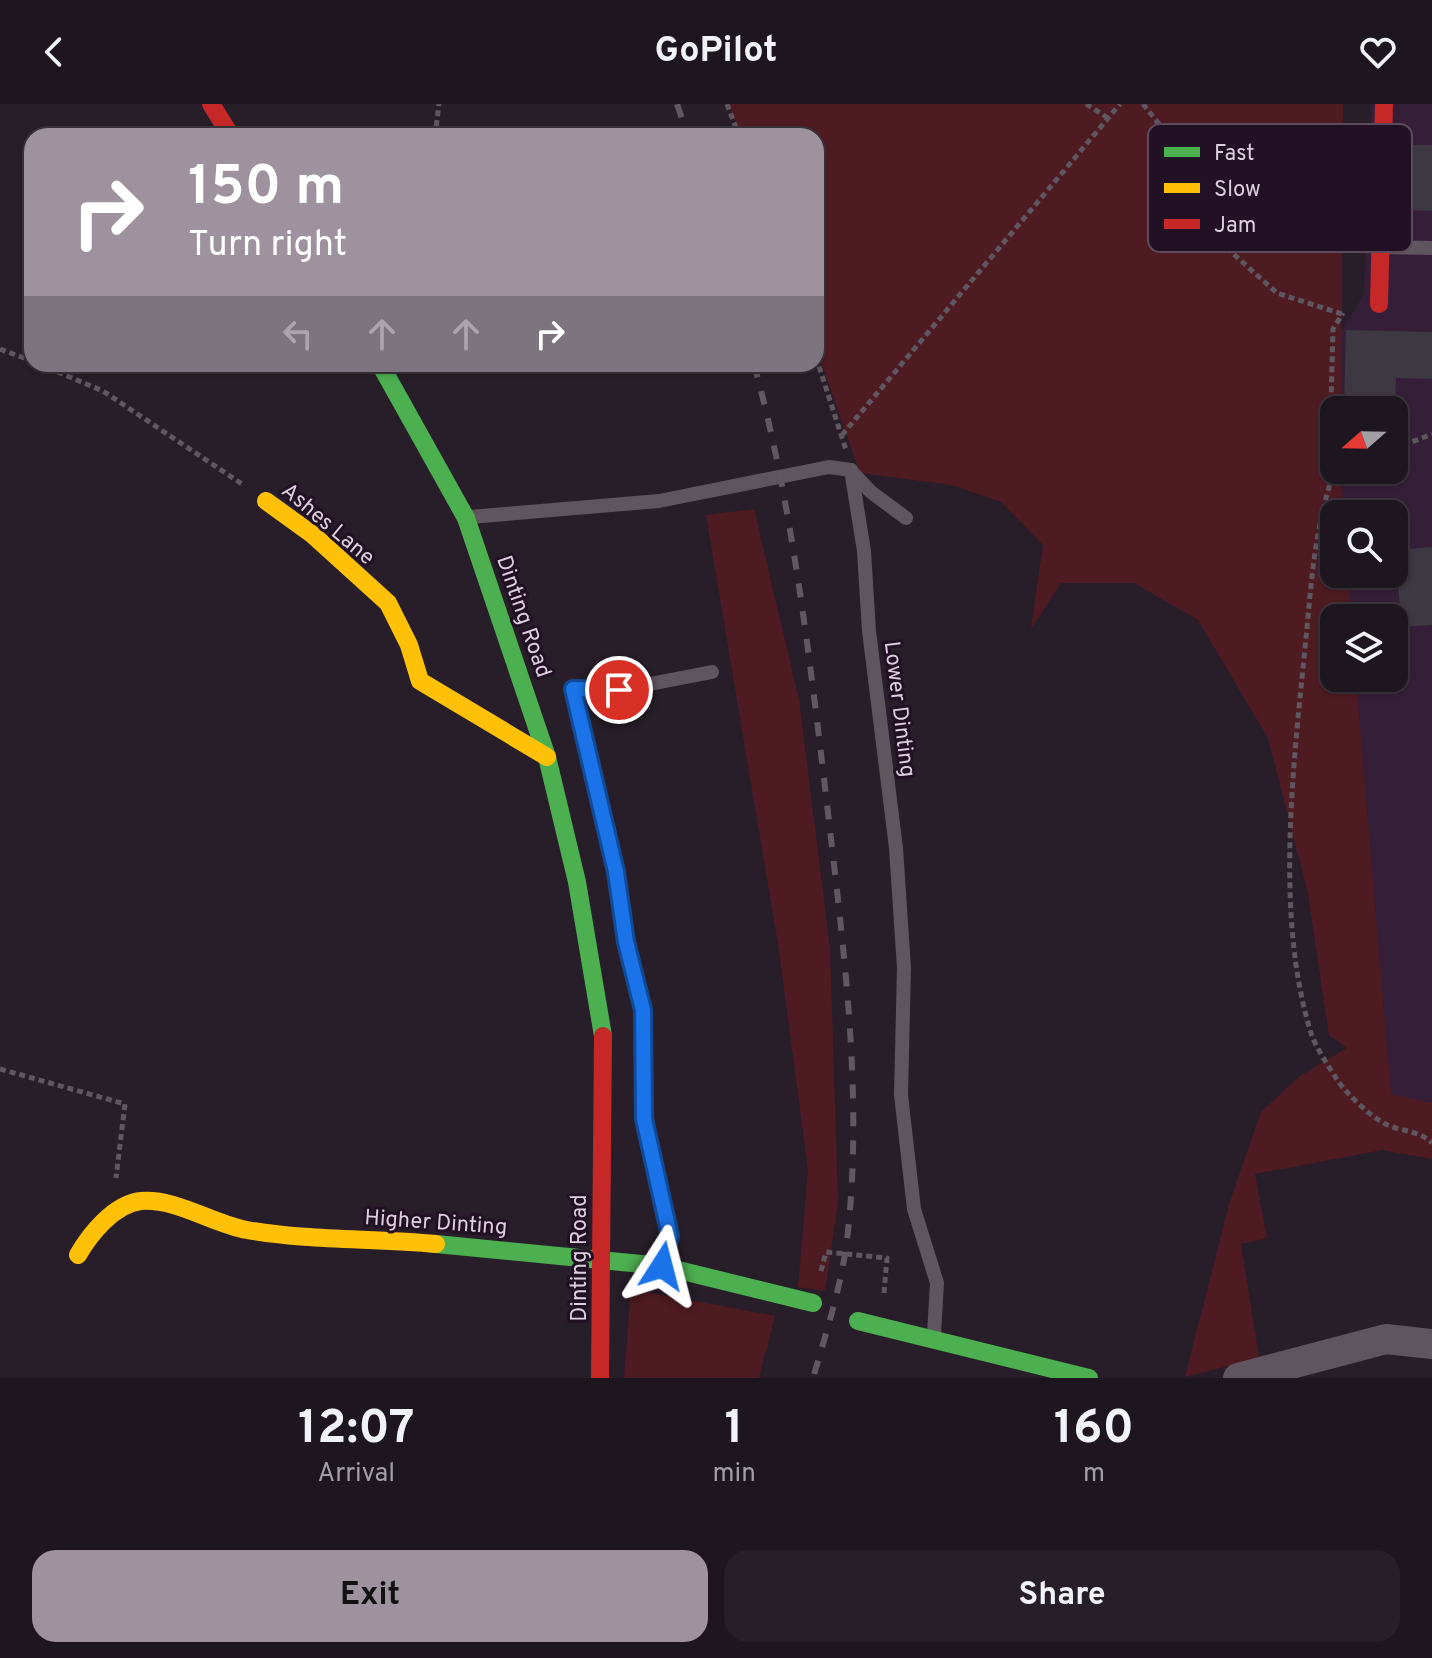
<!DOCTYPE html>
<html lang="en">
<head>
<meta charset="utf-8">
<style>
  :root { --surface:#1e161f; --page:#261f28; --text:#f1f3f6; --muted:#a19fa4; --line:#3c353d; --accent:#9e929f }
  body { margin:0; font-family:Overpass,sans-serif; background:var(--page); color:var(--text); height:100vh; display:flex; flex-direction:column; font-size:30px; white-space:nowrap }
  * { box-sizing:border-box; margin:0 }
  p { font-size:26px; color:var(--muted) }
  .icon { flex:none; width:44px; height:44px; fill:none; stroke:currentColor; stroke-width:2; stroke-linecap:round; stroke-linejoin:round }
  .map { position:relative; height:1274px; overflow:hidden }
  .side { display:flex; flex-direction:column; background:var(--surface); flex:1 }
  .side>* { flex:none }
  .guide { position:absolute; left:24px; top:24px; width:800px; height:244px; border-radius:24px; box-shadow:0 2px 6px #0004,0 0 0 2px var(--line); background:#9e929f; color:#fff; overflow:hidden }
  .needle { width:52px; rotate:250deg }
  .buttons { position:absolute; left:1320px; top:292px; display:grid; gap:16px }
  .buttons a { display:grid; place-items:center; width:88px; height:88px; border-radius:16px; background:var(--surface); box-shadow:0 2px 6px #0004,0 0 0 2px var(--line); font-size:40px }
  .pin { position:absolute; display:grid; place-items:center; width:68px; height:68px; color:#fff; margin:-34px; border:4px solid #fff; border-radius:50%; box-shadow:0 2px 8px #0007 }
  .me { position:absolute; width:88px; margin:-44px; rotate:9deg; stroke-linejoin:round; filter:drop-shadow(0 0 6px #0008) }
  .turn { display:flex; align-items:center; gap:28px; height:168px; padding:0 32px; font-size:36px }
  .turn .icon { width:104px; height:104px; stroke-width:2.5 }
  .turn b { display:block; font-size:56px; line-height:68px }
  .lanes { display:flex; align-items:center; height:76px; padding:0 32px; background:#0003; justify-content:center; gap:40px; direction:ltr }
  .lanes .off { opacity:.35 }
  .eta { display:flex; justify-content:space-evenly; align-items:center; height:136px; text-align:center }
  .eta b { font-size:48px; font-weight:700; line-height:56px }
  .cta { display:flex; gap:16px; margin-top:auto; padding:16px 32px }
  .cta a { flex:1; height:92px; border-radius:24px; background:var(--accent); color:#111; font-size:32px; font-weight:700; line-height:92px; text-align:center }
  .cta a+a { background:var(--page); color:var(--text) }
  header { display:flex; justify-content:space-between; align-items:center; height:104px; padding:0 32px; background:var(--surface); font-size:36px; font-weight:700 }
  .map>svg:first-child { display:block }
  .built { fill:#351f38 }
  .green { fill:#4f1b22 }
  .building { fill:#3d3842 }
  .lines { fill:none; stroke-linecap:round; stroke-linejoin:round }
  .path { stroke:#5f5760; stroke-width:5; stroke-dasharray:6 4; stroke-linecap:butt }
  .lane { stroke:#5e555f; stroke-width:14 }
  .street { stroke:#5e555f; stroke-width:30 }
  .fast { stroke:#4caf50; stroke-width:18 }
  .slow { stroke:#ffc107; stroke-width:18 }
  .jam { stroke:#c62828; stroke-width:18 }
  .rail { stroke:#5f5860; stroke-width:6; stroke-dasharray:14 14; stroke-linecap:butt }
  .route-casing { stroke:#114b97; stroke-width:20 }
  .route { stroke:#1a73e8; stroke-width:14 }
  .labels { text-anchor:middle; stroke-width:6; stroke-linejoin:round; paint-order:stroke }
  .street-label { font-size:22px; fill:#ddd0de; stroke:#221024 }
  .key { fill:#221024; stroke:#5a4a5c; stroke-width:2 }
  .key-label { font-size:22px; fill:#ddd0de }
</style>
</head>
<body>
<header><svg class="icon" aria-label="back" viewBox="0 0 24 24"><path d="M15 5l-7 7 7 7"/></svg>GoPilot<svg class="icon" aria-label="heart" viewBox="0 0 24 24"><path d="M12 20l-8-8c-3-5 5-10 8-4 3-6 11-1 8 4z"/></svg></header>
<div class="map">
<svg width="1432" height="1274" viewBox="0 0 1432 1274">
  <rect width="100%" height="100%" fill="#281e29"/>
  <polygon class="built" points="1371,0 1432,0 1432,999 1391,991 1356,574 1394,574 1394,514 1352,514 1348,470 1394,470 1394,410 1343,407 1342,366 1394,366 1394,306 1341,306 1339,231 1364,190"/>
  <g class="green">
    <polygon points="729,0 1343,0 1341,306 1334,306 1334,366 1342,366 1343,410 1334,410 1334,470 1348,470 1352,514 1334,514 1334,574 1356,574 1391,990 1432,999 1432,1055 1382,1046 1255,1070 1267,1134 1241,1140 1259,1254 1185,1273 1230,1097 1261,1008 1300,972 1347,944 1329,931 1308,790 1268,634 1198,516 1134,479 1061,479 1031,525 1043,441 1001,398 952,381 860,369 816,244 816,32 740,32"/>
    <polygon points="754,405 799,596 830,844 838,1098 825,1187 798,1183 808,1066 779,846 706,411"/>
    <polygon points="631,1185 775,1212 759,1274 624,1274"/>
  </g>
  <g class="building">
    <polygon points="1407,41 1432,41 1432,107 1405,106"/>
    <polygon points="1346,226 1432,228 1432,275 1396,274 1395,306 1344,306"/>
    <polygon points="1432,443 1432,521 1401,523 1396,446"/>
  </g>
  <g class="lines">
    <g class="path">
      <polyline points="727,0 739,32"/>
      <polyline points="1086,0 1108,14"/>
      <polyline points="1143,0 1170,34 1201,121 1277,189 1342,210"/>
      <polyline points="435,32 439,0"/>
      <polyline points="0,245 32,257"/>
      <polyline points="816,253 846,346"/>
      <polyline points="39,260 103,287 242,380"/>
      <polyline points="842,331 1120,0"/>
      <polyline points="1394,345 1432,330"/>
      <path d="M 1340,366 L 1334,368 C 1316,420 1312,469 1307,524 C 1295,649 1273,807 1311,929 C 1316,944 1329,963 1338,977 C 1347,990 1368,1010 1382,1018 C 1398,1028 1418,1025 1432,1039"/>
      <polyline points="1334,368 1330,336 1333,225 1343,209"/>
      <polyline points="0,965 125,1000 116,1074"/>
      <polyline points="821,1167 826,1148 887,1154 884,1189"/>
    </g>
    <g class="lane">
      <polyline points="1385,143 1432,144"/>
      <polyline points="851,366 864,447 869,527 896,744 904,864 901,991 914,1105 937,1179 934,1230"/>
      <polyline points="851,367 871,388 906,414"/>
      <polyline points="470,413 659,397 829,363 851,366"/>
      <polyline points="663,1158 670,1132 644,1015 643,906 626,838 616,768 573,585 619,586 712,568"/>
    </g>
    <polyline class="street" points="1238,1274 1386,1235 1432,1240"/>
    <g class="fast">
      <polyline points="380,260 466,414 547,653 577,778 603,932"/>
      <polyline points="436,1140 662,1162 813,1199"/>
      <polyline points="858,1217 1089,1274"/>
    </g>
    <g class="slow">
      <polyline points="266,397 313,431 388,499 409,541 420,577 547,653"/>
      <path d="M 78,1151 C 90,1130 114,1100 141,1097 C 176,1094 213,1120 247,1126 C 309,1137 373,1134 436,1140"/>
    </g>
    <g class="jam">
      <polyline points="211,0 231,32"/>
      <polyline points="1379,200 1384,0"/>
      <polyline points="600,1274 603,932"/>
    </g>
    <g class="rail">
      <polyline points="677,0 688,32"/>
      <path d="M 754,260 C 792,398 810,557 827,700 C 843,840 863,986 848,1127 C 843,1177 827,1226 813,1274"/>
    </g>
  </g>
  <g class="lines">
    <g class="route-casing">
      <polyline id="route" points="619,586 573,585 616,768 626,838 643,906 644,1015 670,1132 662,1162"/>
    </g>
    <use href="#route" class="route"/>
  </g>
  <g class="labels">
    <g class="street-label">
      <text transform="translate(329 419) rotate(40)" y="8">Ashes Lane</text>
      <text transform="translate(525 512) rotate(71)" y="8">Dinting Road</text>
      <text transform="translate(901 605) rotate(83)" y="8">Lower Dinting</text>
      <text transform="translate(436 1117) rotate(4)" y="8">Higher Dinting</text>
      <text transform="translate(578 1154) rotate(-90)" y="8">Dinting Road</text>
    </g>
  </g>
  <rect x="1148" y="20" width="264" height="128" rx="12" class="key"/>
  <rect x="1164" y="43" width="36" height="10" fill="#4caf50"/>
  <rect x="1164" y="79" width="36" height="10" fill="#ffc107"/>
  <rect x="1164" y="115" width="36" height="10" fill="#c62828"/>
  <g class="key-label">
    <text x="1214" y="56">Fast</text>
    <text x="1214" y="92">Slow</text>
    <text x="1214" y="128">Jam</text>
  </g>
</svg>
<div class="buttons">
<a><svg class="needle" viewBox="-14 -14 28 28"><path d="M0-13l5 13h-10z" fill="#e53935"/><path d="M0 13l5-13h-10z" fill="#a19fa4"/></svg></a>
<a><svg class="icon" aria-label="search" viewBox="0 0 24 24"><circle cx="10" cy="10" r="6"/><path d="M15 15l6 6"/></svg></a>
<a><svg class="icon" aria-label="layers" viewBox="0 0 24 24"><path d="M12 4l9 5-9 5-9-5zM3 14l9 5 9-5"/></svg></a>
</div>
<div class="pin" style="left:619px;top:586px;background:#d93025"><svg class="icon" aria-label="arrive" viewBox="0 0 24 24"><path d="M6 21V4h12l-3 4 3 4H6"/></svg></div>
<svg class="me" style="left:662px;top:1162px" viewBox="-20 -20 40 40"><path d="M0-17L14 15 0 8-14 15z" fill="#1a73e8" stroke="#fff" stroke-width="4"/></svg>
<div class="guide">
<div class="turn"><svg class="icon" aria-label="right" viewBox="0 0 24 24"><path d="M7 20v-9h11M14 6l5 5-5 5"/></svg><div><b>150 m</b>Turn right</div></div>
<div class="lanes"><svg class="icon off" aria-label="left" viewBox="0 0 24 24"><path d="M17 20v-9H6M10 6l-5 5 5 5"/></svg><svg class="icon off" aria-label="ahead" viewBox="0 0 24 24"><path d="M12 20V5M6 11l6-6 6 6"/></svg><svg class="icon off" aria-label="ahead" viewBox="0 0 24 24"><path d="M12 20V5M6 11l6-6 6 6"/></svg><svg class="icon" aria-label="right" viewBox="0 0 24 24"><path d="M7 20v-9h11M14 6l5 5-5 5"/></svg></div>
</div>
</div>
<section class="side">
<div class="eta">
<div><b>12:07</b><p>Arrival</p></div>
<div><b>1</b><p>min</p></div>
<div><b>160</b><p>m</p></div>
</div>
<div class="cta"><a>Exit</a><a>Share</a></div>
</section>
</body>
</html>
